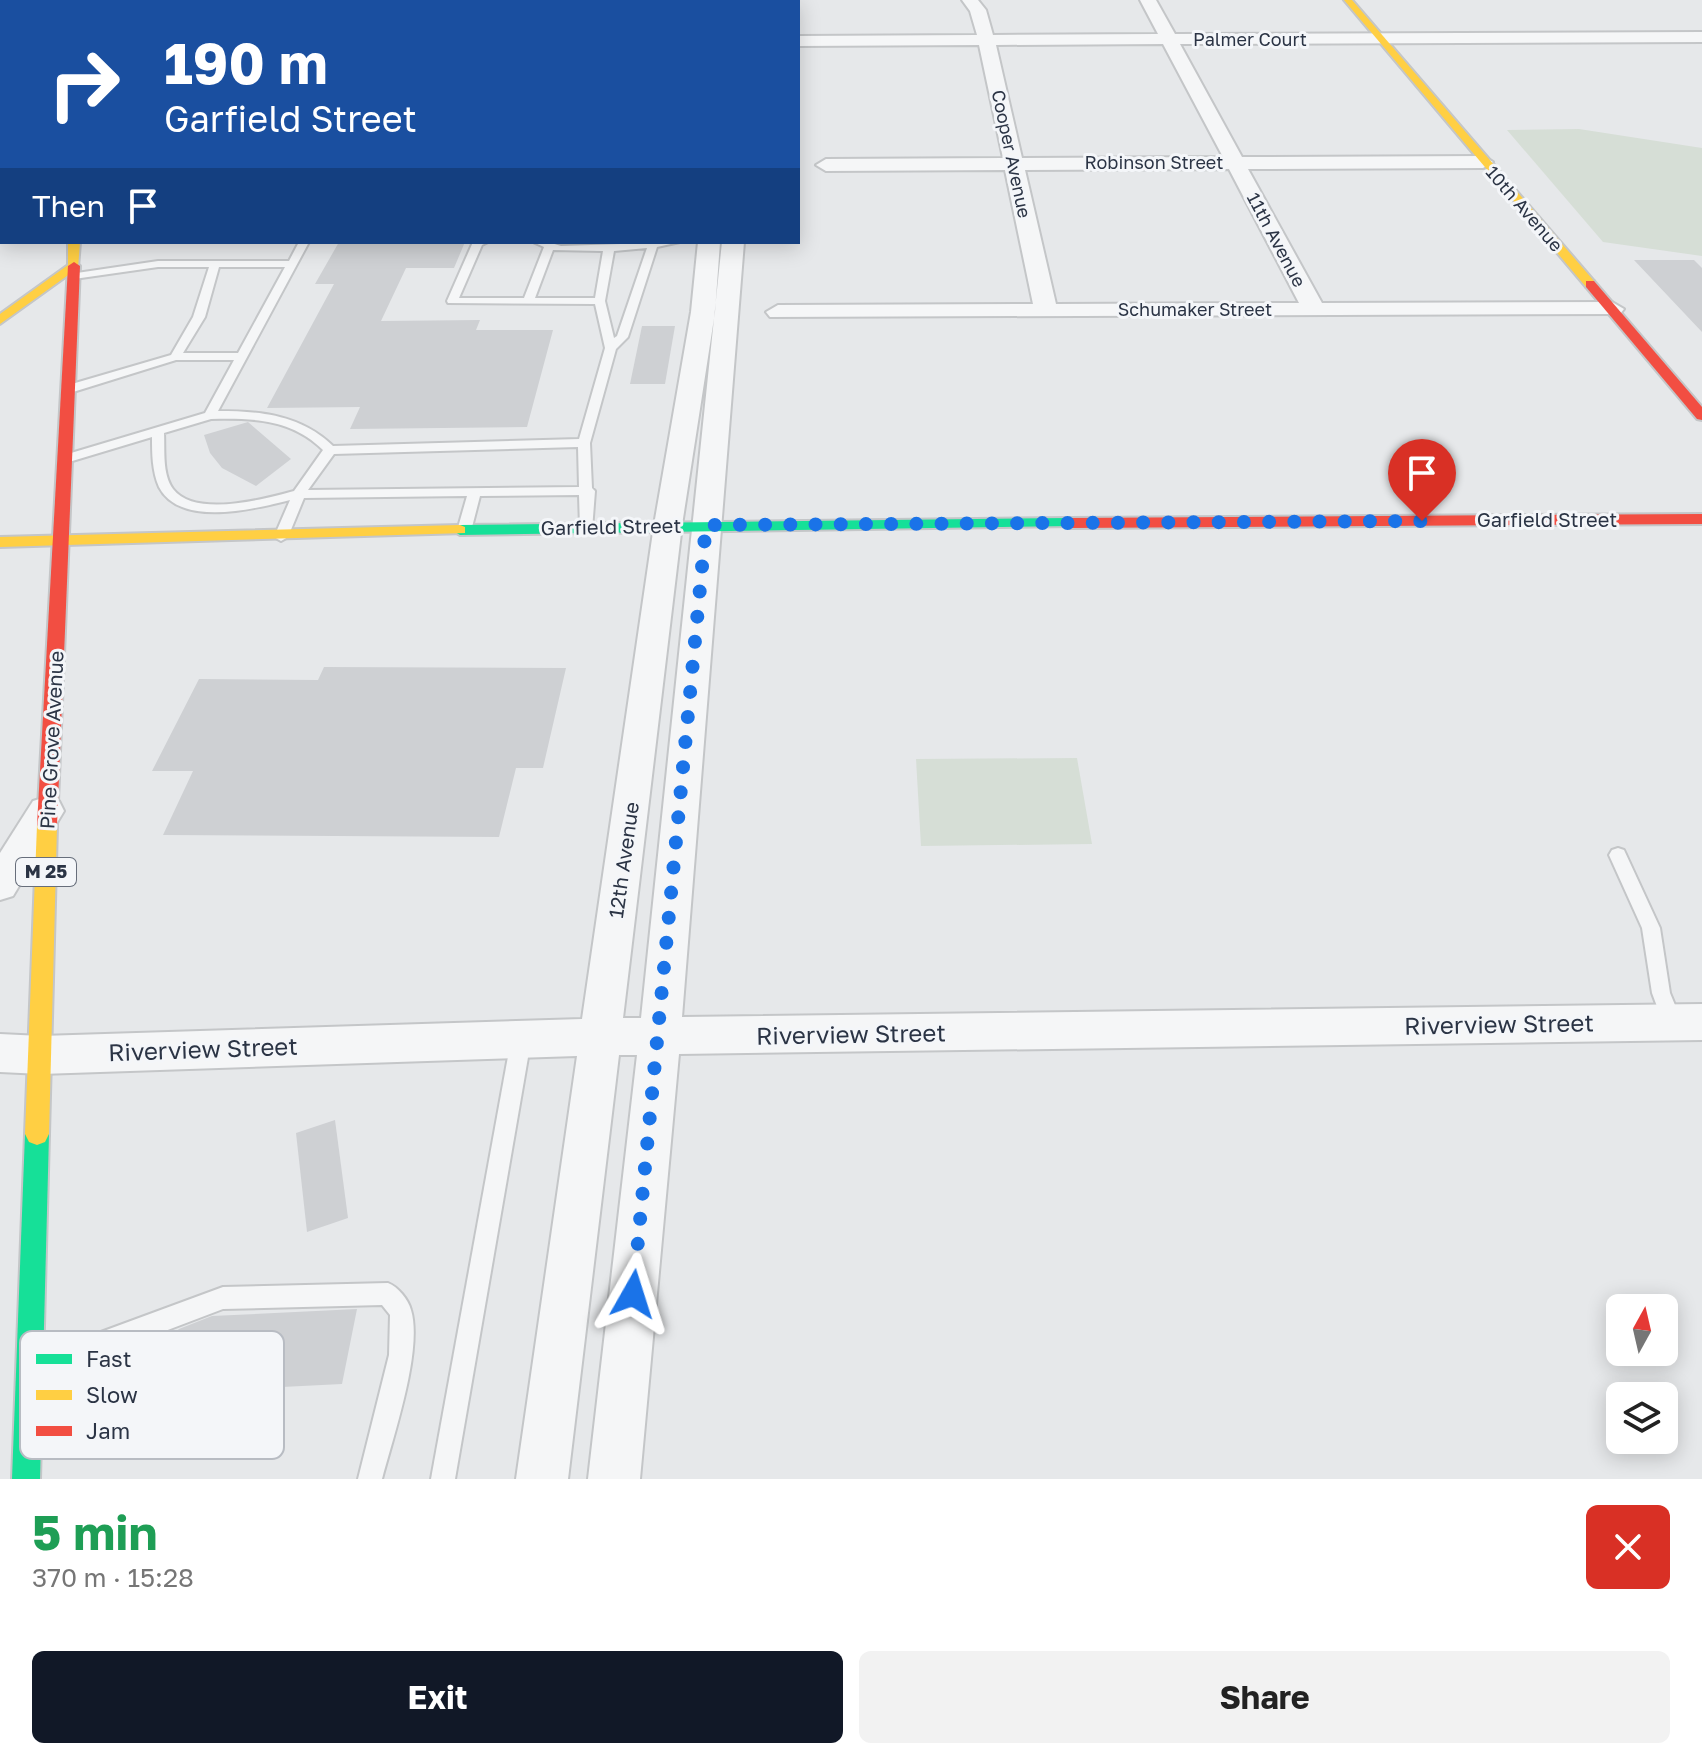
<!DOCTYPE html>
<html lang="en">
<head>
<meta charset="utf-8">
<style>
  :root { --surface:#fff; --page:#f2f2f2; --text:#222; --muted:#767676; --accent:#111827 }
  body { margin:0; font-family:"Golos Text",sans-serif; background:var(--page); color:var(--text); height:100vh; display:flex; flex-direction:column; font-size:30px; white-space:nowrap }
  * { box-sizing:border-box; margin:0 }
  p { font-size:26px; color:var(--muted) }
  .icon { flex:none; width:44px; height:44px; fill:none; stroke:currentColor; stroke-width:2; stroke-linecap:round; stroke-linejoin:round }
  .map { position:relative; height:1479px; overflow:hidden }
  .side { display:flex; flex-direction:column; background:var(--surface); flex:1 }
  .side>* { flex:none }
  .guide { position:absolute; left:0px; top:0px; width:800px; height:244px; box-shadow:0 4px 20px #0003; background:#1a4fa0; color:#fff; overflow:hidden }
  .needle { width:52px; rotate:8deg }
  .fabs { position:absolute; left:1606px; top:1294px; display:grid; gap:16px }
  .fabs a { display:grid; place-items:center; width:72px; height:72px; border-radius:12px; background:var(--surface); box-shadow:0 4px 20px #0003; font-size:40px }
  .pin { position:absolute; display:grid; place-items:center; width:68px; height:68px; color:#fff; margin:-82px -34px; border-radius:50% 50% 50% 0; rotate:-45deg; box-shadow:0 0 8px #0007 }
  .pin .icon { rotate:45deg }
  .me { position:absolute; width:88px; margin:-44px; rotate:6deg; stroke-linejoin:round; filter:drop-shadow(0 0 6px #0008) }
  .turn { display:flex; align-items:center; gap:28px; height:168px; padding:0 32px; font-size:36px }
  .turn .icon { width:104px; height:104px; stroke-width:2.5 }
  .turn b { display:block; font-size:56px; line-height:68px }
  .then { display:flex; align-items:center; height:76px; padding:0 32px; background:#0003; gap:16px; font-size:30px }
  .round { display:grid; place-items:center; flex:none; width:84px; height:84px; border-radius:12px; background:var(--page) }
  .head { display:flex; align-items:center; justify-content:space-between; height:136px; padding:0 32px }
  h1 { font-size:48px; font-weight:700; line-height:60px; color:#1e9e55 }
  .cta { display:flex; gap:16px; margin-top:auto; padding:16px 32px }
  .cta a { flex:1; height:92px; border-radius:12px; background:var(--accent); color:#fff; font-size:32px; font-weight:700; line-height:92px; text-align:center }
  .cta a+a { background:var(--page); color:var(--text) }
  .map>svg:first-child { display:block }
  .green { fill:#d6ded6 }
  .building { fill:#ced0d3 }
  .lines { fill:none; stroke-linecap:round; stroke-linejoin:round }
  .lane-casing { stroke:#c4c6c8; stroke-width:4 }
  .street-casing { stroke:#c4c6c8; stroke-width:4 }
  .fast-casing { stroke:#c4c6c8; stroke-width:4 }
  .slow-casing { stroke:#c4c6c8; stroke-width:4 }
  .jam-casing { stroke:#c4c6c8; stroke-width:4 }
  .lane { fill:#f5f6f7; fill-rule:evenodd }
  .street { fill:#f5f6f7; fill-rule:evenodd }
  .fast { fill:#16e098; fill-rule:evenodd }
  .slow { fill:#ffcf43; fill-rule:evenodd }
  .jam { fill:#f24e42; fill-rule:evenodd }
  .route { stroke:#1a73e8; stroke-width:14; stroke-dasharray:0 25.2 }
  .labels { text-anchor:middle; stroke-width:6; stroke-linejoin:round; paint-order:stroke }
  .far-street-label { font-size:18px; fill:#2b3445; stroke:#f4f6f9 }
  .shield { fill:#f4f6f9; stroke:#676e7b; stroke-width:2 }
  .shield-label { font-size:18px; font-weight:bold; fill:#2b3445 }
  .street-label { font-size:20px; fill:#2b3445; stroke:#f4f6f9 }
  .near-street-label { font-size:24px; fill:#2b3445; stroke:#f4f6f9 }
  .key { fill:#f4f6f9; stroke:#b8bcc3; stroke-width:2 }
  .key-label { font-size:22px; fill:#2b3445 }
</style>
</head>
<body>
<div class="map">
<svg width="1702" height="1479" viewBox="0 0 1702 1479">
  <rect width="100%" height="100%" fill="#e6e8ea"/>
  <g class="green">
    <polygon points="1579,129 1702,148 1702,256 1603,242 1507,130"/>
    <polygon points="1077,758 1092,844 921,846 916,759"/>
  </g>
  <g class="building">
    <polygon points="339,242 465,242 454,268 406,268 381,321 480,320 476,330 553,330 527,427 350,429 360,407 267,408 334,284 315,284"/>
    <polygon points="1634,260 1694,260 1702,268 1702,332"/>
    <polygon points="642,326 675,326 665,384 630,384"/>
    <polygon points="248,422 291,459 256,486 222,468 210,453 204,435"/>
    <polygon points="324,667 566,668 543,768 516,768 499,837 163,835 193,771 152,771 199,679 318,680"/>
    <polygon points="335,1120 348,1218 307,1232 296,1133"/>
    <polygon points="357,1309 342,1384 282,1387 268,1399 217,1404 211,1389 152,1391 171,1336 179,1329 212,1316"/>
  </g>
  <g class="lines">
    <g class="lane-casing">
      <g id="lane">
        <path d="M 299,242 L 309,242 L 218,411 C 261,411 301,415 333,446 L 579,439 L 605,348 L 595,304 L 448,303 L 447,301 L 473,242 L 488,242 L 482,245 L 459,298 L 524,298 L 544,247 L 533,242 L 548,242 L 561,246 L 680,242 L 657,247 L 628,337 L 616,349 L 590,443 L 592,488 L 595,491 L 592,530 L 582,530 L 580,527 L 579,495 L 480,496 L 471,531 L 464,535 L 457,531 L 467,496 L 304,498 L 288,537 L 281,541 L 274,537 L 290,500 C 255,509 180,528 159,487 C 152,471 152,453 152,437 L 69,462 L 61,462 L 61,456 L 205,413 L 234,360 L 176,360 L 73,392 L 65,392 L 65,386 L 171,355 L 193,317 L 209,267 L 158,267 L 74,279 L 70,278 L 70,274 L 158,261 L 289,261 ZM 647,248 L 617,336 L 614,338 L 605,301 L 614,251 ZM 553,250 L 603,251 L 595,298 L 535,298 ZM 219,267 L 285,267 L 238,353 L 183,353 L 205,317 ZM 211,419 C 253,418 292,419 323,450 L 294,491 C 265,499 195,518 173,489 C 162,474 165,450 164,433 ZM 578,447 L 579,487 L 308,490 L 334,454 Z"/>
        <polygon points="1618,848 1624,850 1660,928 1670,993 1682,1022 1679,1028 1672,1031 1665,1028 1652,993 1642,928 1609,855 1612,850"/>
        <polygon points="521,1031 528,1034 531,1040 455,1479 431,1479 511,1040 514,1034"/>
        <path d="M 388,1283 C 398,1287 408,1299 411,1310 C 423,1350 393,1437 382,1479 L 358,1479 L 389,1355 L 390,1315 L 382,1305 L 223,1309 L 44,1377 L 36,1373 L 32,1365 L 36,1357 L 44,1353 L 223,1287 Z"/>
      </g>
    </g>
    <g class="street-casing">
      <g id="street">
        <polygon points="38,0 54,0 37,2"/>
        <polygon points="284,0 300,0 301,2 285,2"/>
        <polygon points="549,0 569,0 571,2 551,2"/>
        <rect x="736" y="0" width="16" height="2"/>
        <path d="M 962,0 L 978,0 L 986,10 L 993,35 L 1158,34 L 1140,0 L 1156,0 L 1175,34 L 1702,32 L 1702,42 L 1180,44 L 1242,157 L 1483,156 L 1493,162 L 1483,168 L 1248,169 L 1322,303 L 1612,302 L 1624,309 L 1620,314 L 770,317 L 766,312 L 778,305 L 1033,304 L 1005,170 L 826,171 L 816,165 L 826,159 L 1003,158 L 979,45 L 798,46 L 798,36 L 977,35 L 970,11 ZM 1163,44 L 1223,157 L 1022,158 L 996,45 ZM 1229,169 L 1299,303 L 1056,304 L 1025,170 Z"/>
        <rect x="0" y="13" width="2" height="10"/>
        <polygon points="698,242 720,242 715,312 682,525 623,1018 641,1018 722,242 744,242 682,1017 1702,1004 1702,1040 679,1054 640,1479 588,1479 637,1055 619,1055 568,1479 516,1479 577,1056 41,1074 0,1072 0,1034 41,1036 582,1019 654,525 691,312"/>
        <polygon points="46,797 59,801 64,811 13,896 0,900 0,853 33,801"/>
      </g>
    </g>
    <g class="fast-casing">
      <g id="fast">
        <polygon points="1069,518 1074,520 1074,526 460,535 452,530 460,525"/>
        <polygon points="37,1123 45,1126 49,1134 40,1479 12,1479 25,1134 29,1126"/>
      </g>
    </g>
    <g class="slow-casing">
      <g id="slow">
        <rect x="84" y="0" width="8" height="2"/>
        <polygon points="1344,0 1352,0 1594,281 1594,287 1586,287"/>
        <polygon points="68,242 80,242 78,268 0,324 0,314 68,265"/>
        <polygon points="460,525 465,527 465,533 0,547 0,537"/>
        <polygon points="47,818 54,820 57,825 49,1134 45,1142 37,1145 29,1142 25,1134 37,825 40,820"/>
      </g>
    </g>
    <g class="jam-casing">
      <g id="jam">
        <polygon points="74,262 80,266 57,825 54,830 40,830 37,825 68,266"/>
        <polygon points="1586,281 1594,281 1702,407 1702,420 1697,419 1586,287"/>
        <polygon points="1702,514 1702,524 1069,528 1061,523 1069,518"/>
      </g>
    </g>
    <use href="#lane" class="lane"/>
    <use href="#street" class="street"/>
    <use href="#fast" class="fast"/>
    <use href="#slow" class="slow"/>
    <use href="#jam" class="jam"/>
  </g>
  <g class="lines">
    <polyline class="route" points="633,1294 706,525 1422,521"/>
  </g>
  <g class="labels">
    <g class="far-street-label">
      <text x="1250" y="46">Palmer Court</text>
      <text transform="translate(1011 154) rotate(78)" y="6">Cooper Avenue</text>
      <text x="1154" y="169">Robinson Street</text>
      <text transform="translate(1524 209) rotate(49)" y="6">10th Avenue</text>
      <text transform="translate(1276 240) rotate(62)" y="6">11th Avenue</text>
      <text x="1195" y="316">Schumaker Street</text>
    </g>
    <rect class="shield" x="16" y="858" width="60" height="28" rx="6"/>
    <g class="shield-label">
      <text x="46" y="878">M 25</text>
    </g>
    <g class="street-label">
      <text x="1547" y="527">Garfield Street</text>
      <text transform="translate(611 527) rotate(-1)" y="7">Garfield Street</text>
      <text transform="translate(52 740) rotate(-87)" y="7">Pine Grove Avenue</text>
      <text transform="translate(624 860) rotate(-82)" y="7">12th Avenue</text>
    </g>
    <g class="near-street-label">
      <text transform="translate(1499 1025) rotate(-1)" y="8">Riverview Street</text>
      <text transform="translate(851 1035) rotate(-1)" y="8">Riverview Street</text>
      <text transform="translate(203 1050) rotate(-2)" y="8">Riverview Street</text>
    </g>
  </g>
  <rect x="20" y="1331" width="264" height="128" rx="12" class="key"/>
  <rect x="36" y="1354" width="36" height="10" fill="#16e098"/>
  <rect x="36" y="1390" width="36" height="10" fill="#ffcf43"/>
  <rect x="36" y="1426" width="36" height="10" fill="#f24e42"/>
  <g class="key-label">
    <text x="86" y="1367">Fast</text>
    <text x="86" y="1403">Slow</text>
    <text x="86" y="1439">Jam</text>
  </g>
</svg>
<div class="fabs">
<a><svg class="needle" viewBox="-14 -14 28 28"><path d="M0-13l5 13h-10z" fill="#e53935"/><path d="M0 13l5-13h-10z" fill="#767676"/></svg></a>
<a><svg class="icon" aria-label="layers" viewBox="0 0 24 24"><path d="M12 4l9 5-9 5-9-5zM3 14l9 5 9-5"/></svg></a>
</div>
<div class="pin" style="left:1422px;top:521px;background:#d93025"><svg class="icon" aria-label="arrive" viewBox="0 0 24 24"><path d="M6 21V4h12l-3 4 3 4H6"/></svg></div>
<svg class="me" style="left:633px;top:1294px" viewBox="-20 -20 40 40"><path d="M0-17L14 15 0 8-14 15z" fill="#1a73e8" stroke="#fff" stroke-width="4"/></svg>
<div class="guide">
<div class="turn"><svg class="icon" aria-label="right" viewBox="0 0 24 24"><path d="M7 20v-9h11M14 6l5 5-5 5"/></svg><div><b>190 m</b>Garfield Street</div></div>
<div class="then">Then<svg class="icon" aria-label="arrive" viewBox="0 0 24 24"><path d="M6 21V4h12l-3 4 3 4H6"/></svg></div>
</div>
</div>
<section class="side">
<div class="head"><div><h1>5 min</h1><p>370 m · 15:28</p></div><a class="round" style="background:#d93025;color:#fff"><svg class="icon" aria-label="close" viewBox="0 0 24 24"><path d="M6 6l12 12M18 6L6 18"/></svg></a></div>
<div class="cta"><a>Exit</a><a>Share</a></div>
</section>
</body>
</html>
